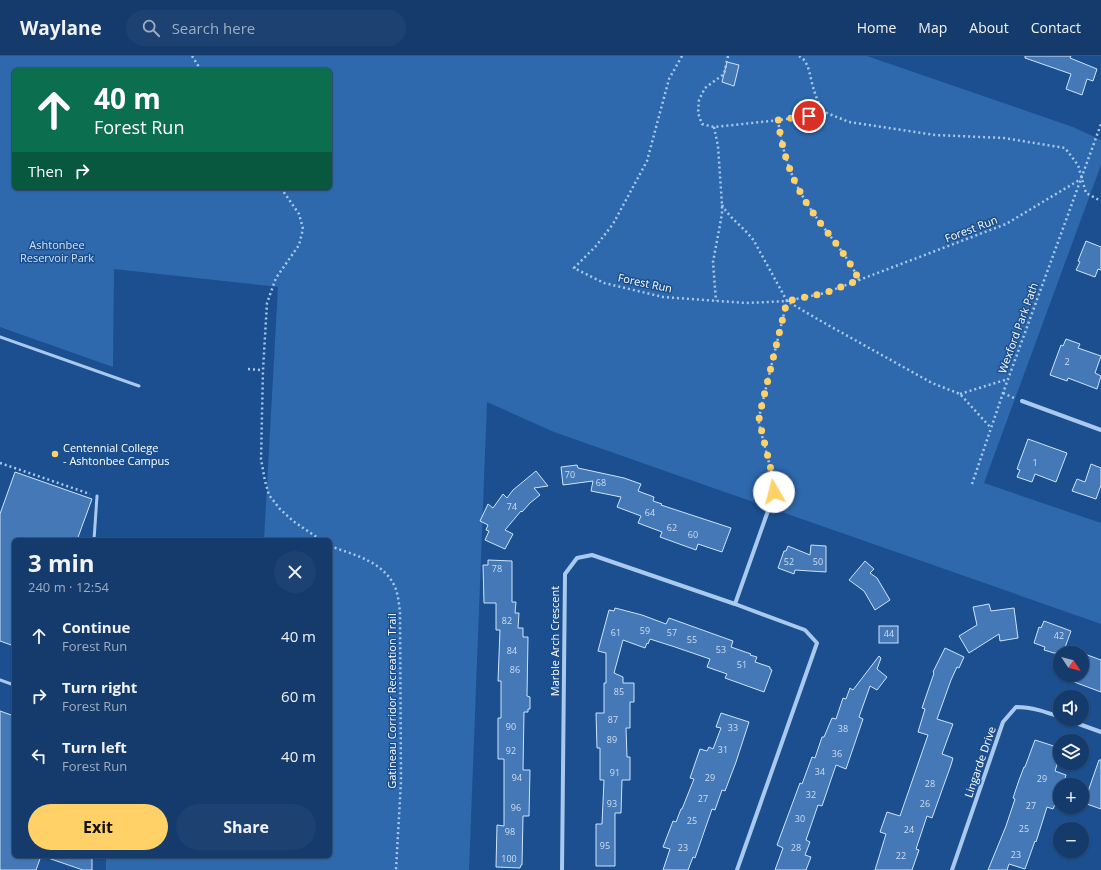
<!DOCTYPE html>
<html lang="en">
<head>
<meta charset="utf-8">
<style>
  :root { --surface:#143b6b; --page:#1d4271; --text:#f1f3f6; --muted:#9dadc1; --line:#33557e; --accent:#ffd166 }
  body { margin:0; font-family:"Open Sans",sans-serif; background:var(--page); color:var(--text); height:100vh; display:flex; flex-direction:column; font-size:15px; white-space:nowrap }
  * { box-sizing:border-box; margin:0 }
  p { font-size:13px; color:var(--muted) }
  .icon { flex:none; width:22px; height:22px; fill:none; stroke:currentColor; stroke-width:2; stroke-linecap:round; stroke-linejoin:round }
  .map { position:relative; flex:1; overflow:hidden }
  .details { position:absolute; left:12px; top:482px; width:320px; height:320px; display:flex; flex-direction:column; background:var(--surface); border-radius:6px; box-shadow:0 1px 3px #0004,0 0 0 1px var(--line) }
  .details>* { flex:none }
  .banner { position:absolute; left:12px; top:12px; width:320px; height:122px; border-radius:6px; box-shadow:0 1px 3px #0004,0 0 0 1px var(--line); background:#0b6e4f; color:#fff; overflow:hidden }
  .needle { width:26px; rotate:126deg }
  .fabs { position:absolute; left:1053px; top:590px; display:grid; gap:8px }
  .fabs a { display:grid; place-items:center; width:36px; height:36px; border-radius:50%; background:var(--surface); box-shadow:0 1px 3px #0004,0 0 0 1px var(--line); font-size:20px }
  .pin { position:absolute; display:grid; place-items:center; width:34px; height:34px; color:#fff; margin:-17px; border:2px solid #fff; border-radius:50%; box-shadow:0 1px 4px #0007 }
  .me { position:absolute; width:44px; margin:-22px; rotate:352deg; stroke-linejoin:round; filter:drop-shadow(0 0 3px #0008) }
  .turn { display:flex; align-items:center; gap:14px; height:84px; padding:0 16px; font-size:18px }
  .turn .icon { width:52px; height:52px; stroke-width:2.5 }
  .turn b { display:block; font-size:28px; line-height:34px }
  .then { display:flex; align-items:center; height:38px; padding:0 16px; background:#0003; gap:8px; font-size:15px }
  .round { display:grid; place-items:center; flex:none; width:42px; height:42px; border-radius:21px; background:var(--page) }
  .head { display:flex; align-items:center; justify-content:space-between; height:68px; padding:0 16px }
  h1 { font-size:24px; font-weight:700; line-height:30px }
  .action { display:flex; gap:8px; margin-top:auto; padding:8px 16px }
  .action a { flex:1; height:46px; border-radius:24px; background:var(--accent); color:#111; font-size:16px; font-weight:700; line-height:46px; text-align:center }
  .action a+a { background:var(--page); color:var(--text) }
  ul { padding:0; list-style:none }
  li { display:flex; align-items:center; gap:12px; height:60px; padding:0 16px }
  li div { flex:1 }
  li b { display:block; font-size:15px }
  li em { font-style:normal }
  header { display:flex; align-items:center; gap:24px; box-sizing:border-box; height:56px; padding:0 20px; background:var(--surface); border-bottom:1px solid var(--line) }
  header strong { font-size:19px }
  nav { display:flex; gap:22px; margin-inline-start:auto; font-size:14px }
  .search { width:280px; height:36px; background:var(--page); display:flex; align-items:center; gap:10px; box-sizing:border-box; padding:0 14px; border-radius:22px; color:var(--muted); font-size:15px }
  .map>svg:first-child { display:block }
  .green { fill:#2e69ad; fill-rule:evenodd }
  .building { fill:#4478b7; stroke:#cfe3fa }
  .lines { fill:none; stroke-linecap:round; stroke-linejoin:round }
  .path { stroke:#a9c9ee; stroke-width:2.5; stroke-dasharray:2 3; stroke-linecap:butt }
  .lane { stroke:#a9c9ee; stroke-width:3 }
  .street { stroke:#a9c9ee; stroke-width:4 }
  .route { stroke:#ffd166; stroke-width:7; stroke-dasharray:0 12.6 }
  .poi-dot { fill:#ffd166; stroke:#1b4f8f; stroke-width:1.5 }
  .labels { text-anchor:middle; stroke-width:3; stroke-linejoin:round; paint-order:stroke }
  .number-label { font-size:9px; fill:#d0dded }
  .street-label { font-size:11px; fill:#fff; stroke:#1b4f8f }
  .park-label { font-size:11px; fill:#cfe3fa; stroke:#1b4f8f }
  .poi-label { font-size:11px; fill:#fff; stroke:#1b4f8f; text-anchor:start }
</style>
</head>
<body>
<header>
<strong>Waylane</strong>
<div class="search"><svg class="icon" aria-label="search" viewBox="0 0 24 24"><circle cx="10" cy="10" r="6"/><path d="M15 15l6 6"/></svg>Search here</div>
<nav><a>Home</a><a>Map</a><a>About</a><a>Contact</a></nav>
</header>
<div class="map">
<svg width="1101" height="814" viewBox="0 0 1101 814">
  <rect width="100%" height="100%" fill="#1b4f8f"/>
  <path class="green" d="M 0,0 L 867,0 L 1073,71 L 1101,84 L 1101,109 L 984,427 L 1101,467 L 1101,568 L 554,376 L 487,346 L 469,814 L 106,814 L 106,800 L 330,800 L 330,484 L 264,484 L 278,231 L 114,213 L 113,311 L 0,271 ZM 14,14 L 330,14 L 330,132 L 14,132 Z"/>
  <g class="building">
    <polygon points="1025,0 1071,0 1070,2 1097,13 1093,25 1087,23 1082,39 1066,33 1071,18 1025,2"/>
    <polygon points="727,6 739,9 734,30 722,26"/>
    <polygon points="1086,185 1101,191 1101,214 1098,213 1095,221 1076,214 1080,206 1078,205"/>
    <polygon points="1066,283 1080,288 1078,292 1101,300 1095,317 1101,320 1097,333 1068,322 1067,325 1050,319 1061,289 1063,290"/>
    <polygon points="1028,383 1067,397 1056,426 1035,418 1032,426 1017,421 1020,414 1017,413"/>
    <polygon points="1091,408 1101,412 1101,429 1096,443 1072,435 1077,423 1085,426"/>
    <polygon points="577,409 578,412 624,422 641,428 638,435 654,441 653,445 662,448 661,449 731,472 722,496 698,488 696,494 660,481 662,476 638,467 641,460 617,451 621,441 591,435 593,425 563,429 561,411"/>
    <polygon points="536,415 548,430 534,432 540,439 530,447 522,456 521,455 505,474 513,478 505,493 485,484 489,475 486,474 488,469 480,465 488,448 493,452 503,438 507,442 513,434"/>
    <polygon points="15,416 92,443 77,484 14,484 14,590 0,585 0,458"/>
    <polygon points="811,489 826,490 826,516 795,514 794,518 778,512 784,495 786,495 788,490 810,499"/>
    <polygon points="488,504 512,505 512,546 516,546 515,557 519,557 518,572 523,572 523,581 528,581 527,640 530,641 530,653 528,653 528,656 524,656 523,714 530,714 529,760 523,760 522,809 521,809 520,812 496,811 497,769 504,770 504,703 498,703 498,662 501,662 501,625 498,625 500,574 496,574 496,547 484,547 483,509 488,509"/>
    <polygon points="865,505 874,513 870,517 877,522 890,544 875,554 864,535 849,524"/>
    <polygon points="989,548 991,555 1014,552 1018,582 1000,585 999,578 969,597 959,580 977,569 973,551"/>
    <polygon points="615,552 642,559 666,568 669,562 733,585 731,591 751,598 750,599 757,601 755,606 770,611 770,613 772,614 764,636 725,622 727,618 707,611 710,603 675,591 650,583 648,588 647,587 645,592 623,584 614,617 623,621 623,627 634,627 634,646 630,646 630,672 626,672 627,701 630,701 630,724 622,724 621,757 615,757 615,810 596,810 596,768 602,768 604,724 600,724 600,692 597,692 596,657 604,657 604,627 606,627 606,597 598,595 609,554 614,555"/>
    <polygon points="1044,565 1071,575 1063,597 1054,597 1044,594 1045,591 1034,587 1039,571 1041,572"/>
    <rect x="879" y="570" width="19" height="17"/>
    <polygon points="945,592 964,601 959,612 957,611 951,624 937,663 953,668 942,698 953,702 951,709 932,762 927,760 916,793 919,794 912,814 875,814 886,778 880,776 887,756 900,760 928,679 918,676 925,653 922,652 934,617 933,616"/>
    <polygon points="1082,597 1101,604 1101,636 1058,620 1058,619 1082,619"/>
    <polygon points="879,600 881,602 877,613 887,621 877,634 870,630 859,661 863,663 846,713 836,709 822,750 818,749 806,784 810,786 805,799 811,801 806,814 775,814 783,792 777,789 800,727 802,728 812,701 815,702 822,681 824,681 832,662 836,663 843,642 846,643 850,632 853,634"/>
    <polygon points="0,655 14,660 14,800 41,800 36,814 0,814"/>
    <polygon points="721,657 749,666 736,706 725,735 722,734 715,754 712,753 695,802 693,801 688,814 663,814 670,793 663,791 673,765 676,766 681,753 682,753 694,723 690,722 700,693 707,695 709,691 713,693 721,672 716,671"/>
    <polygon points="1035,684 1060,692 1060,699 1055,715 1066,719 1063,729 1060,729 1060,736 1053,753 1047,751 1036,786 1035,785 1025,813 1009,808 1007,814 988,814 1006,770 1015,743 1013,742 1019,724 1024,711 1025,711"/>
    <polygon points="1099,704 1101,704 1101,753 1084,747"/>
    <polygon points="49,800 92,800 92,814 83,814 48,802"/>
  </g>
  <g class="lines">
    <g class="path">
      <polyline points="192,0 201,14"/>
      <polyline points="682,0 669,23 647,105 613,168 596,190 574,212 604,227 663,241 746,247 787,245 825,237 1006,168 1081,123"/>
      <polyline points="728,0 724,18 705,32 699,44 698,57 702,68 714,71 771,65 809,60 822,55"/>
      <path d="M 799,0 C 810,5 810,24 814,34 C 816,41 819,48 822,55 L 849,66 L 935,79 L 1004,82 L 1065,92 L 1078,109 L 1086,137 L 1101,145"/>
      <path d="M 778,64 C 783,101 793,128 814,158 C 829,180 848,200 859,224"/>
      <polyline points="714,71 718,90 722,149 722,158 713,206 716,245"/>
      <polyline points="281,132 299,158 303,173 299,189 276,222 267,247 263,314 261,403 265,425 269,439 280,453 293,465 321,484"/>
      <path d="M 722,149 C 730,163 745,172 754,185 L 787,245 L 819,264 L 932,327 L 960,338 L 991,372"/>
      <polyline points="248,313 260,314"/>
      <polyline points="1003,337 1014,342"/>
      <polyline points="960,338 1008,323"/>
      <polyline points="0,407 90,438"/>
      <polyline points="972,428 1003,337 1101,68"/>
      <polyline points="771,445 775,430 759,368 759,361 787,245"/>
      <path d="M 330,490 C 354,499 383,505 395,531 C 398,538 399,548 400,556 L 401,725 L 396,814"/>
    </g>
    <g class="lane">
      <polyline points="0,281 139,330"/>
      <polyline points="94,484 97,440"/>
      <polyline points="0,624 14,629"/>
    </g>
    <g class="street">
      <polyline points="1022,345 1101,374"/>
      <polyline points="735,548 769,452"/>
      <polyline points="1065,663 1101,676"/>
      <polyline points="562,814 565,518 577,502 592,499 735,548 805,574 817,587 737,814"/>
      <path d="M 952,814 L 1003,666 L 1016,651 C 1032,651 1046,656 1060,661"/>
    </g>
  </g>
  <g class="lines">
    <path class="route" d="M 774,436 L 775,430 L 760,368 L 759,361 L 787,245 L 825,237 L 859,224 C 848,200 829,180 814,158 C 793,129 783,100 778,64 L 809,60"/>
  </g>
  <circle class="poi-dot" cx="55" cy="398" r="4"/>
  <g class="labels">
    <g class="number-label">
      <text x="1067" y="309">2</text>
      <text x="1035" y="410">1</text>
      <text x="570" y="422">70</text>
      <text x="601" y="430">68</text>
      <text x="512" y="454">74</text>
      <text x="650" y="460">64</text>
      <text x="672" y="475">62</text>
      <text x="693" y="482">60</text>
      <text x="789" y="509">52</text>
      <text x="818" y="509">50</text>
      <text x="497" y="516">78</text>
      <text x="507" y="568">82</text>
      <text x="645" y="578">59</text>
      <text x="616" y="580">61</text>
      <text x="672" y="580">57</text>
      <text x="889" y="581">44</text>
      <text x="1059" y="583">42</text>
      <text x="692" y="587">55</text>
      <text x="721" y="597">53</text>
      <text x="512" y="598">84</text>
      <text x="742" y="612">51</text>
      <text x="515" y="617">86</text>
      <text x="619" y="639">85</text>
      <text x="613" y="667">87</text>
      <text x="511" y="674">90</text>
      <text x="733" y="675">33</text>
      <text x="843" y="676">38</text>
      <text x="612" y="687">89</text>
      <text x="723" y="697">31</text>
      <text x="511" y="698">92</text>
      <text x="837" y="701">36</text>
      <text x="820" y="719">34</text>
      <text x="615" y="720">91</text>
      <text x="517" y="725">94</text>
      <text x="710" y="725">29</text>
      <text x="1042" y="726">29</text>
      <text x="930" y="731">28</text>
      <text x="811" y="742">32</text>
      <text x="703" y="746">27</text>
      <text x="612" y="751">93</text>
      <text x="925" y="751">26</text>
      <text x="1031" y="753">27</text>
      <text x="516" y="755">96</text>
      <text x="800" y="766">30</text>
      <text x="692" y="768">25</text>
      <text x="1024" y="776">25</text>
      <text x="909" y="777">24</text>
      <text x="510" y="779">98</text>
      <text x="605" y="793">95</text>
      <text x="683" y="795">23</text>
      <text x="796" y="795">28</text>
      <text x="1016" y="802">23</text>
      <text x="901" y="803">22</text>
      <text x="509" y="806">100</text>
    </g>
    <g class="street-label">
      <text transform="translate(971 173) rotate(-21)" y="4">Forest Run</text>
      <text transform="translate(645 227) rotate(12)" y="4">Forest Run</text>
      <text transform="translate(1018 272) rotate(-70)" y="4">Wexford Park Path</text>
      <text transform="translate(555 585) rotate(-90)" y="4">Marble Arch Crescent</text>
      <text transform="translate(392 645) rotate(-90)" y="4">Gatineau Corridor Recreation Trail</text>
      <text transform="translate(980 706) rotate(-71)" y="4">Lingarde Drive</text>
    </g>
    <g class="park-label">
      <text x="57" y="193">Ashtonbee<tspan x="57" dy="13">Reservoir Park</tspan></text>
    </g>
    <g class="poi-label">
      <text x="63" y="396">Centennial College<tspan x="63" dy="13">- Ashtonbee Campus</tspan></text>
    </g>
  </g>
</svg>
<div class="fabs">
<a><svg class="needle" viewBox="-14 -14 28 28"><path d="M0-13l5 13h-10z" fill="#e53935"/><path d="M0 13l5-13h-10z" fill="#9dadc1"/></svg></a>
<a><svg class="icon" aria-label="sound" viewBox="0 0 24 24"><path d="M4 9h4l5-4v14l-5-4H4zM17 9q2 3 0 6"/></svg></a>
<a><svg class="icon" aria-label="layers" viewBox="0 0 24 24"><path d="M12 4l9 5-9 5-9-5zM3 14l9 5 9-5"/></svg></a>
<a>+</a>
<a>−</a>
</div>
<div class="pin" style="left:809px;top:60px;background:#d93025"><svg class="icon" aria-label="arrive" viewBox="0 0 24 24"><path d="M6 21V4h12l-3 4 3 4H6"/></svg></div>
<svg class="me" style="left:774px;top:436px" viewBox="-20 -20 40 40"><circle r="19" fill="#fff"/><path d="M0-13L10 11 0 6-10 11z" fill="#ffd166"/></svg>
<div class="banner">
<div class="turn"><svg class="icon" aria-label="ahead" viewBox="0 0 24 24"><path d="M12 20V5M6 11l6-6 6 6"/></svg><div><b>40 m</b>Forest Run</div></div>
<div class="then">Then<svg class="icon" aria-label="right" viewBox="0 0 24 24"><path d="M7 20v-9h11M14 6l5 5-5 5"/></svg></div>
</div>
<section class="details">
<div class="head"><div><h1>3 min</h1><p>240 m · 12:54</p></div><a class="round"><svg class="icon" aria-label="close" viewBox="0 0 24 24"><path d="M6 6l12 12M18 6L6 18"/></svg></a></div>
<ul>
<li><svg class="icon" aria-label="ahead" viewBox="0 0 24 24"><path d="M12 20V5M6 11l6-6 6 6"/></svg><div><b>Continue</b><p>Forest Run</p></div><em>40 m</em></li>
<li><svg class="icon" aria-label="right" viewBox="0 0 24 24"><path d="M7 20v-9h11M14 6l5 5-5 5"/></svg><div><b>Turn right</b><p>Forest Run</p></div><em>60 m</em></li>
<li><svg class="icon" aria-label="left" viewBox="0 0 24 24"><path d="M17 20v-9H6M10 6l-5 5 5 5"/></svg><div><b>Turn left</b><p>Forest Run</p></div><em>40 m</em></li>
</ul>
<div class="action"><a>Exit</a><a>Share</a></div>
</section>
</div>
</body>
</html>
